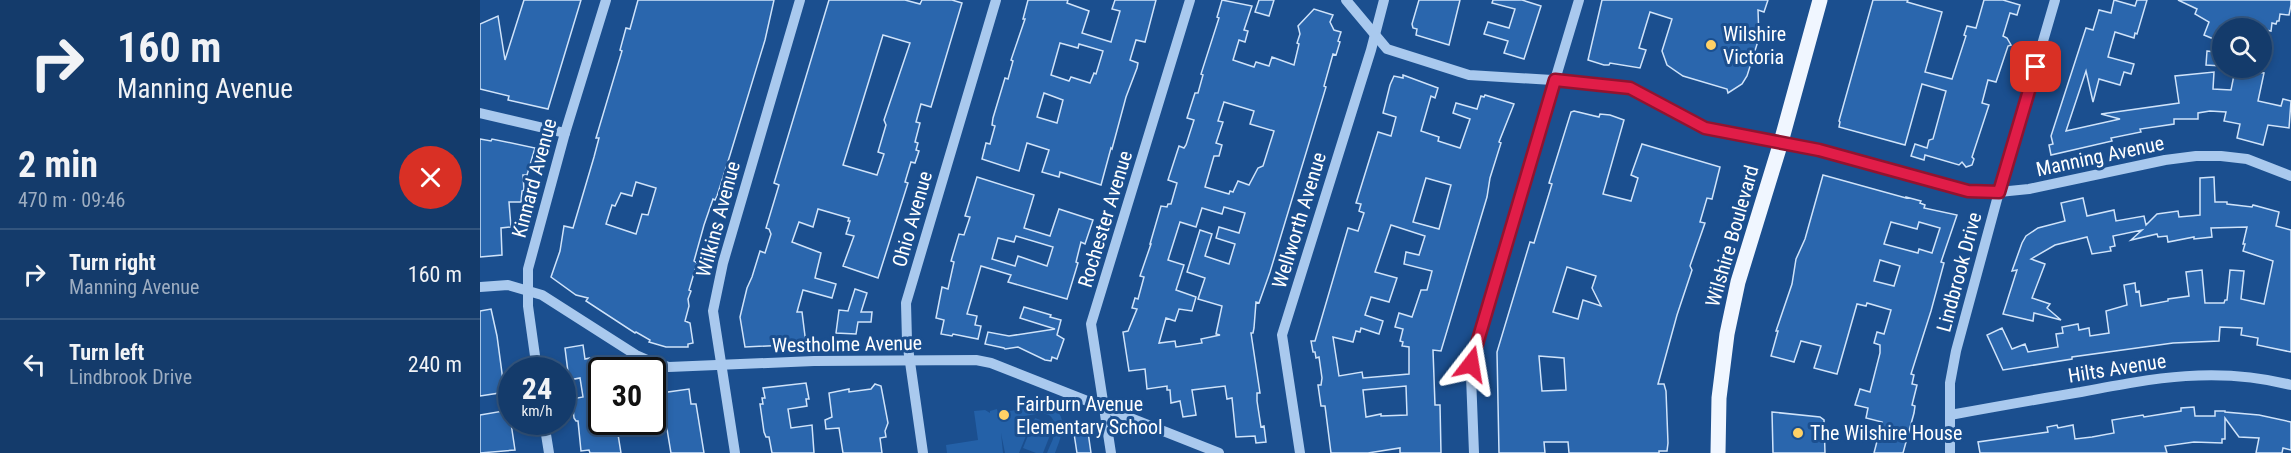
<!DOCTYPE html>
<html lang="en">
<head>
<meta charset="utf-8">
<style>
  :root { --surface:#143b6b; --page:#214673; --text:#f1f3f6; --muted:#9dadc1; --line:#33557e }
  body { margin:0; font-family:"Roboto Condensed",sans-serif; background:var(--page); color:var(--text); height:100vh; display:flex; flex-direction:column; font-size:22px; white-space:nowrap }
  * { box-sizing:border-box; margin:0 }
  p { font-size:20px; color:var(--muted) }
  .icon { flex:none; width:33px; height:33px; fill:none; stroke:currentColor; stroke-width:2; stroke-linecap:round; stroke-linejoin:round }
  .map { position:relative; flex:1; overflow:hidden }
  .side { display:flex; flex-direction:column; background:var(--surface); width:480px }
  .side>* { flex:none }
  .top-card { background:#143b6b; color:var(--text); overflow:hidden }
  .controls { position:absolute; left:1732px; top:18px; display:grid; gap:12px }
  .controls a { display:grid; place-items:center; width:60px; height:60px; border-radius:50%; background:var(--surface); box-shadow:0 3px 9px #0003,0 0 0 2px var(--line); font-size:30px }
  .speed { position:absolute; left:18px; top:357px; display:flex; gap:12px; font-size:30px; font-weight:700; text-align:center }
  .speed>* { display:grid; place-content:center; width:78px; height:78px; border-radius:50%; background:var(--surface); box-shadow:0 3px 9px #0003,0 0 0 2px var(--line); line-height:1 }
  .speed small { font-size:15px; font-weight:400 }
  .speed .limit { border:3px solid #111; border-radius:9px; background:#fff; color:#111 }
  .pin { position:absolute; display:grid; place-items:center; width:51px; height:51px; color:#fff; margin:-26px; border-radius:12px; box-shadow:0 3px 9px #0006 }
  .me { position:absolute; width:66px; margin:-33px; rotate:14deg; stroke-linejoin:round; filter:drop-shadow(0 0 4px #0008) }
  .turn { display:flex; align-items:center; gap:21px; height:126px; padding:0 18px; font-size:27px }
  .turn .icon { width:78px; height:78px; stroke-width:2.5 }
  .turn b { display:block; font-size:42px; line-height:51px }
  .round { display:grid; place-items:center; flex:none; width:63px; height:63px; border-radius:32px; background:var(--page) }
  .head { display:flex; align-items:center; justify-content:space-between; height:102px; padding:0 18px }
  h1 { font-size:36px; font-weight:700; line-height:45px }
  ul { padding:0; list-style:none }
  li { display:flex; align-items:center; gap:18px; height:90px; padding:0 18px; border-top:2px solid var(--line) }
  li div { flex:1 }
  li b { display:block; font-size:22px }
  li em { font-style:normal }
  main { display:flex; flex:1; min-height:0 }
  .map>svg:first-child { display:block }
  .green { fill:#2461a8 }
  .building { fill:#2a66ad; stroke:#cfe3fa; stroke-width:1.5; fill-rule:evenodd }
  .lines { fill:none; stroke-linecap:round; stroke-linejoin:round }
  .minor { stroke:#a9c9ee; stroke-width:10 }
  .major { stroke:#f0f6ff; stroke-width:15 }
  .route-casing { stroke:#92132f; stroke-width:15 }
  .route { stroke:#e11d48; stroke-width:10 }
  .poi-dot { fill:#ffd166; stroke:#1b4f8f; stroke-width:2 }
  .labels { text-anchor:middle; stroke-width:6; stroke-linejoin:round; paint-order:stroke }
  .poi-label { font-size:20px; fill:#fff; stroke:#1b4f8f; text-anchor:start }
  .street-label { font-size:20px; fill:#fff; stroke:#1b4f8f }
</style>
</head>
<body>
<main>
<section class="side">
<div class="top-card">
<div class="turn"><svg class="icon" aria-label="right" viewBox="0 0 24 24"><path d="M7 20v-9h11M14 6l5 5-5 5"/></svg><div><b>160 m</b>Manning Avenue</div></div>
</div>
<div class="head"><div><h1>2 min</h1><p>470 m · 09:46</p></div><a class="round" style="background:#d93025;color:#fff"><svg class="icon" aria-label="close" viewBox="0 0 24 24"><path d="M6 6l12 12M18 6L6 18"/></svg></a></div>
<ul>
<li><svg class="icon" aria-label="right" viewBox="0 0 24 24"><path d="M7 20v-9h11M14 6l5 5-5 5"/></svg><div><b>Turn right</b><p>Manning Avenue</p></div><em>160 m</em></li>
<li><svg class="icon" aria-label="left" viewBox="0 0 24 24"><path d="M17 20v-9H6M10 6l-5 5 5 5"/></svg><div><b>Turn left</b><p>Lindbrook Drive</p></div><em>240 m</em></li>
</ul>
</section>
<div class="map">
<svg width="1811" height="453" viewBox="0 0 1811 453">
  <rect width="100%" height="100%" fill="#1b4f8f"/>
  <g class="green">
    <path d="M 566,405 C 591,413 582,435 575,453 L 567,453 C 572,440 582,426 569,415 L 562,413 L 539,417 L 546,421 L 550,426 L 539,453 L 525,453 L 521,433 L 523,453 L 467,453 L 466,445 L 498,440 L 494,411 L 505,410 L 510,413 L 510,411 L 517,409 L 519,418 L 530,411 Z"/>
    <polygon points="555,418 574,425 563,453 556,453 543,448"/>
  </g>
  <g class="building">
    <polygon points="44,0 101,0 68,109 28,100 29,96 0,89 0,24 18,16 25,60"/>
    <path d="M 158,0 L 294,0 L 285,40 L 250,155 L 237,196 L 235,200 L 233,199 L 224,225 L 214,261 L 217,263 L 209,290 L 211,291 L 208,299 L 209,306 L 205,321 L 210,323 L 213,343 L 208,344 L 208,347 L 186,347 L 169,342 L 170,340 L 156,332 L 155,333 L 106,301 L 108,298 L 96,295 L 71,277 L 80,251 L 84,226 L 93,228 L 114,157 L 119,138 L 116,138 L 142,51 L 140,50 L 146,28 L 150,29 ZM 156,182 L 176,188 L 168,215 L 162,214 L 156,234 L 126,224 L 132,205 L 135,206 L 141,193 L 152,196 Z"/>
    <path d="M 349,0 L 425,0 L 440,4 L 442,0 L 472,0 L 482,3 L 451,107 L 441,104 L 436,122 L 440,123 L 435,142 L 438,143 L 436,150 L 439,151 L 435,163 L 431,162 L 425,182 L 428,183 L 398,278 L 363,266 L 374,236 L 366,234 L 370,221 L 368,221 L 369,218 L 338,209 L 333,227 L 319,222 L 312,242 L 341,253 L 335,278 L 356,284 L 352,298 L 323,290 L 317,312 L 322,312 L 326,344 L 265,347 L 260,317 L 267,288 L 272,277 L 280,251 L 285,253 L 291,234 L 289,229 L 286,228 L 299,185 L 294,183 ZM 403,35 L 430,43 L 404,120 L 406,125 L 398,152 L 404,154 L 397,175 L 363,165 Z"/>
    <path d="M 548,0 L 588,0 L 587,3 L 609,11 L 602,33 L 631,42 L 640,11 L 632,9 L 635,0 L 676,0 L 665,42 L 656,40 L 650,60 L 658,63 L 657,68 L 646,97 L 632,149 L 631,148 L 621,185 L 580,172 L 579,177 L 562,172 L 569,150 L 547,143 L 539,171 L 502,159 L 506,143 L 510,144 L 515,126 L 512,125 L 513,118 L 525,78 L 528,79 L 533,61 L 531,60 L 545,19 L 543,19 ZM 580,43 L 598,48 L 599,44 L 623,51 L 616,74 L 614,73 L 610,83 L 591,77 L 589,81 L 571,75 ZM 564,93 L 583,100 L 577,123 L 557,117 Z"/>
    <path d="M 742,0 L 772,6 L 764,30 L 768,31 L 765,42 L 759,40 L 753,60 L 774,67 L 776,62 L 789,66 L 792,57 L 814,65 L 819,44 L 817,43 L 820,34 L 818,26 L 834,9 L 853,15 L 850,22 L 854,30 L 861,32 L 858,41 L 860,42 L 856,55 L 853,54 L 844,86 L 846,87 L 790,272 L 779,303 L 776,302 L 774,328 L 773,333 L 771,333 L 780,393 L 777,393 L 777,401 L 781,427 L 784,426 L 786,442 L 776,443 L 775,436 L 756,437 L 752,398 L 747,399 L 745,386 L 712,390 L 716,415 L 703,417 L 700,401 L 691,403 L 690,390 L 687,390 L 687,386 L 667,389 L 665,369 L 649,371 L 643,332 L 648,331 L 657,309 L 652,308 L 655,298 L 658,299 L 664,277 L 660,276 L 671,244 L 670,244 L 681,206 L 687,207 L 688,204 L 691,204 L 697,183 L 688,180 L 699,146 L 704,148 L 706,145 L 714,120 L 707,118 L 715,93 L 718,93 L 723,75 L 721,74 L 739,18 L 737,17 ZM 744,102 L 774,111 L 770,124 L 794,131 L 783,166 L 778,168 L 769,185 L 758,181 L 753,192 L 750,191 L 749,194 L 725,187 L 734,156 L 739,156 L 742,145 L 736,143 L 743,122 L 738,121 ZM 744,207 L 765,213 L 759,233 L 739,227 L 736,238 L 755,244 L 749,264 L 725,256 L 732,234 L 720,230 L 707,272 L 725,278 L 718,299 L 742,306 L 736,334 L 740,335 L 721,339 L 722,343 L 696,347 L 695,341 L 679,343 L 686,318 L 695,321 L 699,309 L 712,311 L 716,297 L 696,290 L 704,265 L 688,260 L 700,222 L 716,227 L 722,208 L 742,214 Z"/>
    <polygon points="779,0 794,0 789,16 775,12"/>
    <polygon points="939,0 980,0 969,45 936,35 937,29 933,28 932,24"/>
    <polygon points="1013,0 1042,0 1061,6 1044,59 1024,53 1028,41 1004,34 1008,22 1029,28 1035,9 1012,3"/>
    <polygon points="1122,0 1288,0 1284,12 1278,10 1279,38 1267,76 1262,84 1248,93 1247,89 1203,76 1187,65 1182,51 1192,19 1170,12 1159,48 1166,50 1160,68 1130,63 1129,65 1124,65 1108,60"/>
    <polygon points="1393,0 1428,0 1427,2 1462,12 1445,72 1472,79 1486,36 1484,35 1487,26 1496,28 1504,0 1523,0 1540,5 1537,15 1530,13 1523,36 1527,38 1531,45 1528,46 1516,82 1508,80 1502,103 1509,105 1492,157 1494,159 1492,165 1486,167 1482,162 1479,165 1445,155 1444,160 1431,156 1435,144 1447,148 1449,140 1453,139 1466,91 1442,84 1425,145 1359,127 1360,122 1359,121"/>
    <polygon points="1634,0 1655,6 1657,0 1667,0 1657,34 1655,33 1654,38 1635,32 1628,57 1654,64 1651,74 1644,72 1640,85 1619,79 1613,102 1606,71 1586,131 1640,119 1621,114 1699,103 1695,76 1734,72 1733,89 1751,90 1755,70 1784,73 1778,101 1801,106 1803,99 1811,101 1809,128 1788,125 1783,145 1757,138 1760,124 1744,121 1746,112 1730,111 1718,113 1718,119 1694,119 1694,124 1660,129 1661,132 1631,138 1632,141 1571,155 1569,145 1573,144 1571,136 1606,28 1613,30 1619,10 1631,13"/>
    <polygon points="1698,0 1811,0 1811,5 1809,15 1800,14 1799,21 1797,21 1796,24 1792,23 1791,31 1766,26 1765,28 1740,28 1736,40 1724,35 1729,22 1715,14 1717,9"/>
    <polygon points="1727,51 1743,53 1742,66 1726,65"/>
    <path d="M 923,75 L 958,88 L 955,98 L 951,96 L 941,131 L 959,137 L 958,141 L 980,148 L 990,119 L 973,113 L 976,103 L 997,109 L 1001,96 L 1004,97 L 1005,95 L 1034,104 L 1019,142 L 1021,143 L 1010,178 L 1007,197 L 961,351 L 953,350 L 955,405 L 960,405 L 961,453 L 920,453 L 920,448 L 888,453 L 851,453 L 845,406 L 841,406 L 838,385 L 841,385 L 842,378 L 839,357 L 836,358 L 835,352 L 833,352 L 831,341 L 835,341 L 868,228 L 878,231 L 884,213 L 879,211 L 881,204 L 876,203 L 898,132 L 911,136 L 916,117 L 903,113 L 910,85 L 914,76 L 923,78 ZM 946,178 L 971,185 L 959,229 L 933,222 ZM 911,225 L 945,236 L 939,255 L 926,252 L 924,264 L 952,271 L 947,290 L 941,290 L 932,317 L 919,313 L 915,327 L 923,329 L 920,341 L 923,342 L 922,346 L 929,347 L 929,374 L 883,378 L 882,372 L 859,376 L 853,337 L 873,342 L 876,331 L 880,332 L 881,328 L 899,334 L 903,321 L 885,315 L 891,297 L 909,302 L 917,278 L 895,272 ZM 926,386 L 927,415 L 901,416 L 901,414 L 886,417 L 883,390 Z"/>
    <path d="M 1094,111 L 1119,117 L 1120,114 L 1130,115 L 1144,120 L 1123,194 L 1151,201 L 1158,178 L 1151,175 L 1162,144 L 1240,167 L 1232,199 L 1227,198 L 1220,222 L 1225,223 L 1210,266 L 1212,270 L 1197,315 L 1178,384 L 1184,384 L 1186,391 L 1188,443 L 1187,451 L 1179,451 L 1179,453 L 1089,453 L 1088,442 L 1064,442 L 1065,453 L 1019,453 L 1017,352 L 1050,242 L 1054,243 L 1072,184 L 1069,183 L 1091,112 ZM 1087,267 L 1116,276 L 1112,288 L 1121,306 L 1103,300 L 1098,319 L 1073,312 ZM 1059,356 L 1084,358 L 1086,390 L 1062,391 Z"/>
    <polygon points="0,139 11,141 12,139 55,148 47,175 43,175 44,190 42,191 41,202 29,202 31,227 21,228 22,255 0,257"/>
    <path d="M 1343,175 L 1426,198 L 1426,197 L 1441,201 L 1440,203 L 1445,205 L 1444,208 L 1477,215 L 1461,262 L 1464,263 L 1451,311 L 1431,374 L 1434,375 L 1432,384 L 1437,385 L 1432,405 L 1435,406 L 1434,413 L 1423,453 L 1394,453 L 1402,422 L 1386,418 L 1388,408 L 1375,405 L 1380,389 L 1390,392 L 1400,353 L 1400,345 L 1394,343 L 1397,332 L 1404,334 L 1411,310 L 1387,303 L 1386,306 L 1377,304 L 1357,374 L 1334,368 L 1341,346 L 1321,341 L 1314,362 L 1291,356 L 1298,331 L 1296,331 L 1312,284 L 1316,259 L 1325,239 ZM 1411,222 L 1437,229 L 1439,222 L 1460,228 L 1452,253 L 1439,249 L 1438,253 L 1404,244 ZM 1400,260 L 1420,266 L 1414,286 L 1394,281 Z"/>
    <path d="M 497,177 L 554,195 L 544,228 L 570,236 L 579,209 L 613,220 L 605,244 L 601,242 L 596,262 L 598,263 L 587,299 L 528,282 L 531,275 L 501,266 L 487,314 L 497,316 L 495,325 L 501,326 L 498,339 L 473,334 L 472,336 L 461,334 L 464,320 L 456,318 L 462,287 L 468,289 L 474,262 L 471,261 L 479,234 L 484,235 L 490,217 L 485,216 ZM 536,236 L 573,247 L 567,266 L 538,256 L 535,266 L 512,259 L 518,238 L 534,242 Z"/>
    <polygon points="1734,177 1735,202 1747,202 1747,204 1772,207 1773,205 1799,212 1796,226 1811,230 1811,352 1777,345 1778,338 1761,335 1762,328 1740,327 1739,341 1693,343 1592,357 1592,359 1523,370 1507,335 1522,328 1532,349 1545,344 1548,352 1578,347 1576,334 1583,333 1582,327 1598,324 1599,330 1609,328 1610,336 1629,333 1626,311 1647,305 1644,285 1655,283 1656,292 1659,291 1661,306 1688,301 1688,299 1709,296 1706,272 1722,270 1725,303 1744,303 1745,300 1747,300 1750,270 1764,271 1761,299 1784,304 1793,261 1763,251 1765,244 1763,244 1767,227 1731,228 1732,237 1714,239 1714,237 1688,242 1687,236 1678,237 1677,234 1651,240 1662,230 1633,236 1635,246 1630,247 1631,251 1612,254 1607,237 1575,245 1551,259 1565,264 1552,298 1570,304 1567,308 1581,320 1554,313 1553,321 1523,314 1537,270 1532,271 1542,243 1546,236 1558,228 1585,221 1581,203 1603,198 1607,216 1634,210 1636,221 1664,216 1666,225 1677,214 1698,211 1699,217 1720,215 1720,178"/>
    <polygon points="375,289 387,293 381,312 392,312 391,322 378,322 376,334 356,333 359,310 368,311"/>
    <polygon points="544,307 571,315 570,317 581,320 577,335 584,339 577,359 572,357 571,361 565,360 538,347 525,349 524,348 505,344 508,332 529,336 575,329 540,318"/>
    <polygon points="11,309 17,336 24,388 19,389 19,393 0,396 0,311"/>
    <polygon points="103,345 105,359 110,358 112,368 122,366 122,422 136,422 141,453 110,453 109,450 101,451 98,421 96,421 94,418 92,399 103,397 100,378 89,380 85,348"/>
    <polygon points="326,383 329,399 326,399 327,406 308,409 311,428 332,425 334,453 292,453 289,437 286,437 284,432 280,404 283,404 282,398 285,398 283,388"/>
    <polygon points="395,384 401,386 408,423 405,431 406,437 400,438 402,453 363,453 359,428 346,429 345,420 352,417 349,393 369,389 369,392 391,389"/>
    <polygon points="209,389 211,404 216,404 224,453 191,453 181,393"/>
    <polygon points="1714,407 1715,416 1735,416 1735,411 1745,411 1745,412 1779,415 1811,422 1811,450 1803,448 1802,453 1776,453 1779,438 1759,437 1745,418 1745,439 1742,439 1742,443 1714,442 1685,446 1687,453 1500,453 1498,442 1568,432 1567,427 1577,425 1578,428 1593,425 1595,439 1612,437 1634,433 1632,420 1663,415 1664,417 1701,411 1701,408"/>
    <polygon points="29,410 35,450 0,453 0,415"/>
    <polygon points="1292,412 1340,417 1344,420 1345,453 1293,453"/>
    <polygon points="607,425 611,453 597,453 593,427"/>
  </g>
  <g class="lines">
    <g class="minor">
      <polyline points="866,0 907,49 989,75 1121,83 1150,88 1225,128 1339,150 1488,191 1519,192 1549,189 1685,160 1716,156 1741,156 1767,159 1811,176"/>
      <polyline points="0,113 85,133"/>
      <polyline points="0,287 28,285 62,295 156,355 172,362 189,367 334,361 496,360 511,363 739,453"/>
      <polyline points="57,370 48,306 48,269 85,133 126,0"/>
      <path d="M 1470,415 C 1514,407 1558,399 1601,392 C 1674,378 1737,366 1811,385"/>
      <polyline points="64,422 69,453"/>
      <polyline points="255,453 233,311 243,263 320,0"/>
      <polyline points="443,453 427,341 426,303 516,0"/>
      <polyline points="631,453 611,324 710,0"/>
      <polyline points="820,453 802,335 891,50 904,0"/>
      <polyline points="994,453 991,376 993,353 1099,0"/>
      <polyline points="1470,453 1470,383 1476,351 1519,192 1575,0"/>
    </g>
    <polyline class="major" points="1238,453 1239,398 1247,334 1258,282 1301,142 1340,0"/>
  </g>
  <g class="lines">
    <g class="route-casing">
      <polyline id="route" points="991,364 1075,80 1150,88 1225,128 1339,150 1488,191 1519,192 1556,67"/>
    </g>
    <use href="#route" class="route"/>
  </g>
  <g class="poi-dot">
    <circle cx="1231" cy="45" r="6"/>
    <circle cx="524" cy="415" r="6"/>
    <circle cx="1318" cy="433" r="6"/>
  </g>
  <g class="labels">
    <g class="poi-label">
      <text x="1243" y="41">Wilshire<tspan x="1243" dy="23">Victoria</tspan></text>
      <text x="536" y="411">Fairburn Avenue<tspan x="536" dy="23">Elementary School</tspan></text>
      <text x="1330" y="440">The Wilshire House</text>
    </g>
    <g class="street-label">
      <text transform="translate(1620 156) rotate(-12)" y="7">Manning Avenue</text>
      <text transform="translate(54 178) rotate(-75)" y="7">Kinnard Avenue</text>
      <text transform="translate(238 219) rotate(-75)" y="7">Wilkins Avenue</text>
      <text transform="translate(432 219) rotate(-74)" y="7">Ohio Avenue</text>
      <text transform="translate(625 219) rotate(-73)" y="7">Rochester Avenue</text>
      <text transform="translate(819 220) rotate(-73)" y="7">Wellworth Avenue</text>
      <text transform="translate(1252 236) rotate(-74)" y="7">Wilshire Boulevard</text>
      <text transform="translate(1479 272) rotate(-75)" y="7">Lindbrook Drive</text>
      <text transform="translate(367 344) rotate(-1)" y="7">Westholme Avenue</text>
      <text transform="translate(1637 368) rotate(-9)" y="7">Hilts Avenue</text>
    </g>
  </g>
</svg>
<div class="controls">
<a><svg class="icon" aria-label="search" viewBox="0 0 24 24"><circle cx="10" cy="10" r="6"/><path d="M15 15l6 6"/></svg></a>
</div>
<div class="speed"><div>24<small>km/h</small></div><div class="limit">30</div></div>
<div class="pin" style="left:1556px;top:67px;background:#d93025"><svg class="icon" aria-label="arrive" viewBox="0 0 24 24"><path d="M6 21V4h12l-3 4 3 4H6"/></svg></div>
<svg class="me" style="left:991px;top:364px" viewBox="-20 -20 40 40"><path d="M0-17L14 15 0 8-14 15z" fill="#e11d48" stroke="#fff" stroke-width="4"/></svg>
</div>
</main>
</body>
</html>
